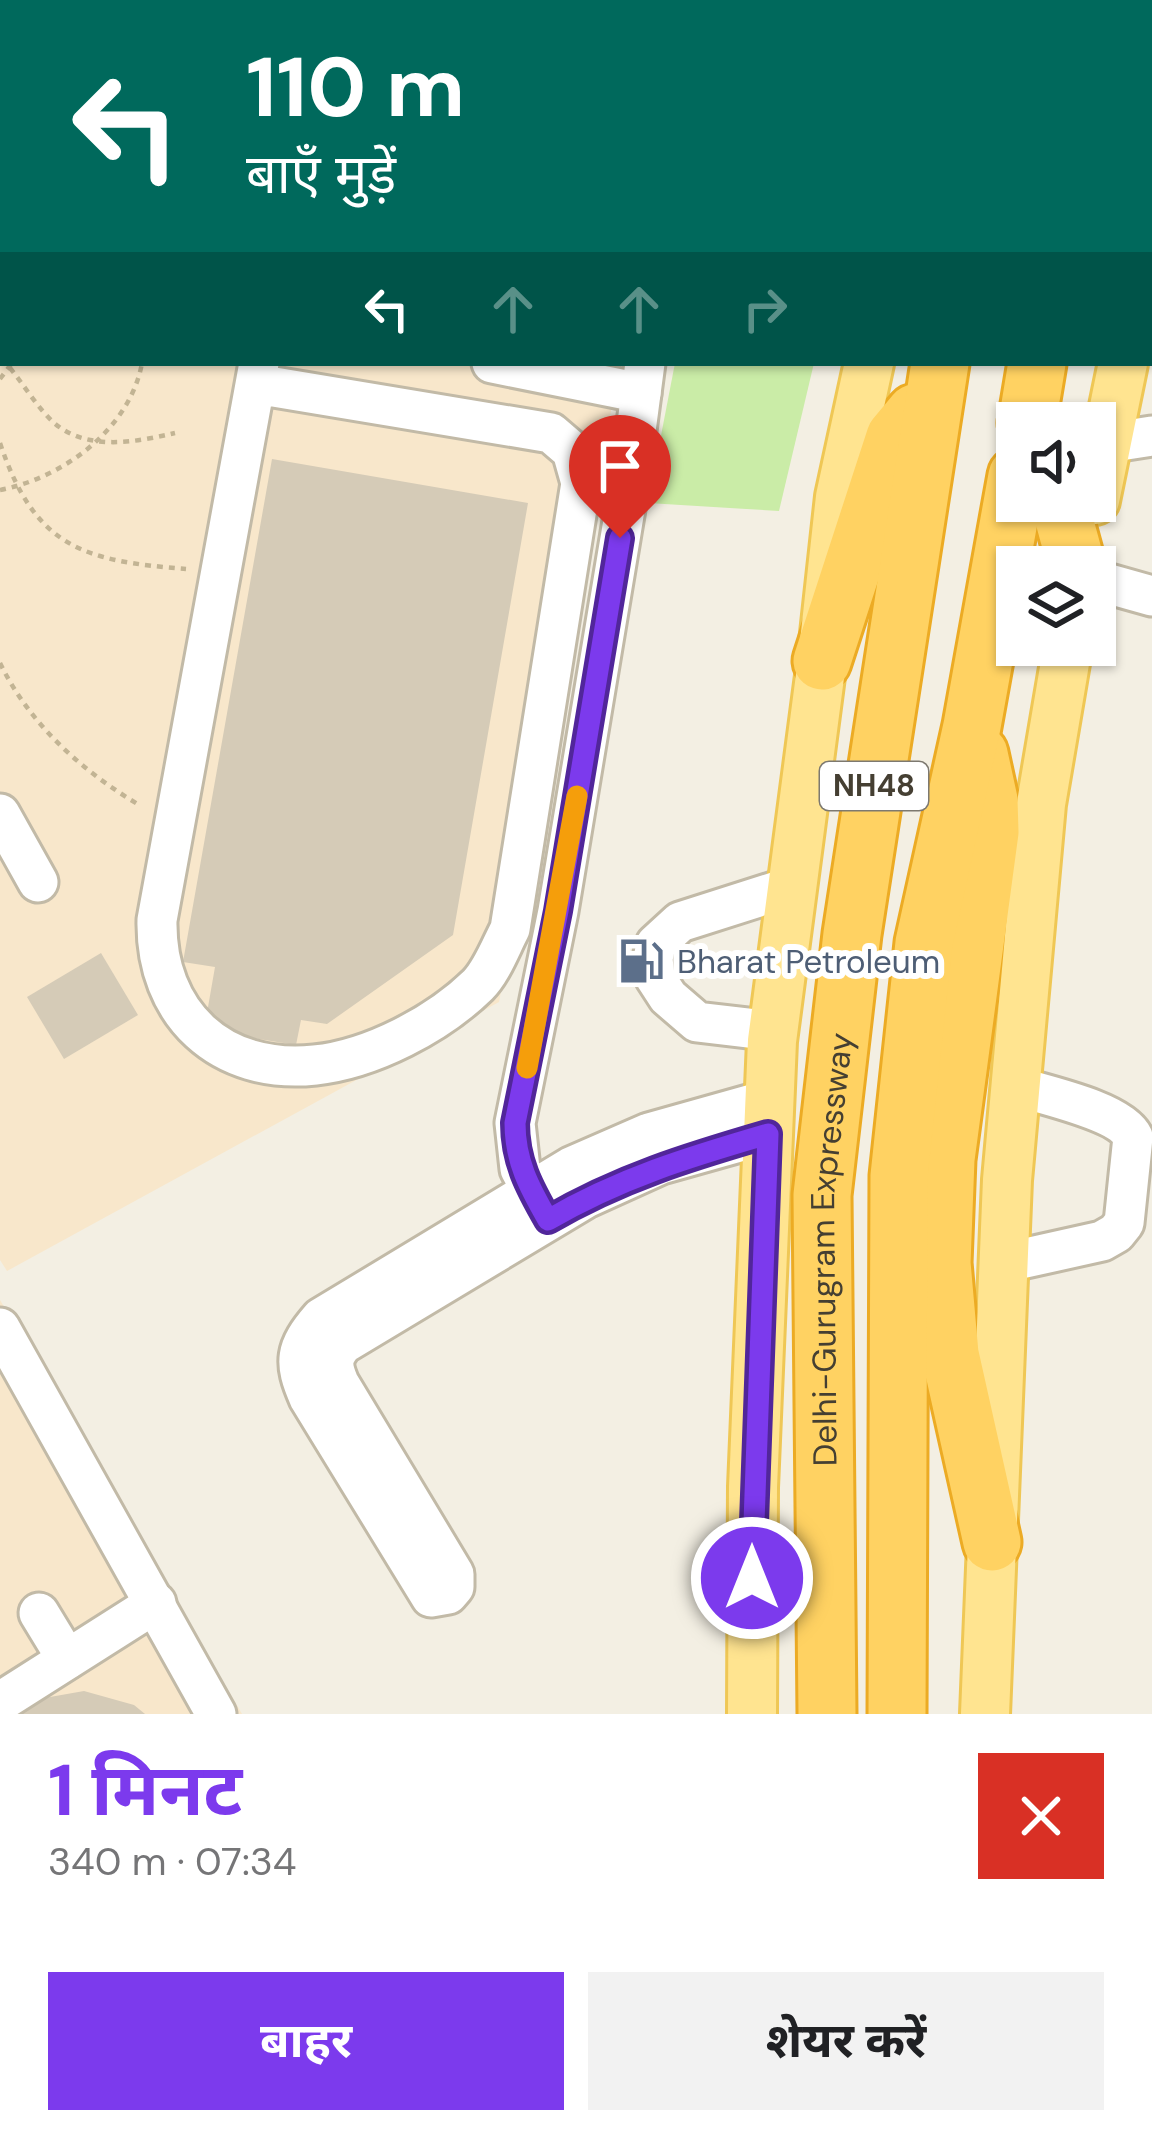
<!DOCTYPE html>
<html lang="hi">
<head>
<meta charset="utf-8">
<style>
  :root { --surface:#fff; --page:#f2f2f2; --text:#202124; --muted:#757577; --accent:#7c3aed }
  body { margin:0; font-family:"DM Sans","Noto Sans Devanagari",sans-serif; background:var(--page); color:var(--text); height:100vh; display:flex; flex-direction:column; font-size:45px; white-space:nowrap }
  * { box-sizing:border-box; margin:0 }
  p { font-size:39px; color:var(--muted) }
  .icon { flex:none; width:66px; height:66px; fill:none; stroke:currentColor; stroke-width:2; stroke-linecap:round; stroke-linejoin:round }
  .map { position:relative; height:1714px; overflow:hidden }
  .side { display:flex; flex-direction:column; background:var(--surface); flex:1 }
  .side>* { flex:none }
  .top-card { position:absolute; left:0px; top:0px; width:1152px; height:366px; box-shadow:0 3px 9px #0004; background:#00695c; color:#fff; overflow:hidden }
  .buttons { position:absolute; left:996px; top:402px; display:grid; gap:24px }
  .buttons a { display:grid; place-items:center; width:120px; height:120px; border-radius:0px; background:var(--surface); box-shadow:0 3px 9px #0004; font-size:60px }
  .pin { position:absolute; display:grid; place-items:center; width:102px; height:102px; color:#fff; margin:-123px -51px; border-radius:50% 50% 50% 0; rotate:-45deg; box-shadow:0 0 12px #0007 }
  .pin .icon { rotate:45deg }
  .me { position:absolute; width:132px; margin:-66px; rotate:0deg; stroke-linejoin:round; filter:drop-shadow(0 0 9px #0008) }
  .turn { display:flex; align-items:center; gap:42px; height:252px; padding:0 48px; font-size:54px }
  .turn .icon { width:156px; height:156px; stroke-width:2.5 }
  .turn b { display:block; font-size:84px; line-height:102px }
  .lanes { display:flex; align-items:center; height:114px; padding:0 48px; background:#0003; justify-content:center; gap:60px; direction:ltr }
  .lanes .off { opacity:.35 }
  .round { display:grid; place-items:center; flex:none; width:126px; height:126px; border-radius:0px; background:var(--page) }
  .overview { display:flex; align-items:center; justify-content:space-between; height:204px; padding:0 48px }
  h1 { font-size:72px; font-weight:700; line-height:90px; color:var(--accent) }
  .cta { display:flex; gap:24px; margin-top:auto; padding:24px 48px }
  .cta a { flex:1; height:138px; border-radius:0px; background:var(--accent); color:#fff; font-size:48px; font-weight:700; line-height:138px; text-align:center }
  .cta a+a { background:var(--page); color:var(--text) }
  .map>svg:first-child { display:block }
  .commercial { fill:#f8e7cb }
  .green { fill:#caeca7 }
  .building { fill:#d5cbb7 }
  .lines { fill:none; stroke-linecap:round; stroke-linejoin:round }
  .minor-casing { stroke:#c2baa7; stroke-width:45 }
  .major-casing { stroke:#efc755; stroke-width:54 }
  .highway-casing { stroke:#ecab24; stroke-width:63 }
  .path { stroke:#c2b494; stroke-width:4.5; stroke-dasharray:6 6; stroke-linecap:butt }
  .minor { stroke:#fff; stroke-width:39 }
  .major { stroke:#ffe490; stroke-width:48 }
  .highway { stroke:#ffd262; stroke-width:57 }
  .route-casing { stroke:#51269a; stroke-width:30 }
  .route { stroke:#7c3aed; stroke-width:21 }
  .slow { stroke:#f59e0b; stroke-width:21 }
  .labels { text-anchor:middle; stroke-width:12; stroke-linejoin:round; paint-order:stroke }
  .shield { fill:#fff; stroke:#7d7970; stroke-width:3 }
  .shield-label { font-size:30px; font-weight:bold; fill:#453f32 }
  .service-label { font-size:33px; fill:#4e5e75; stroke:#fff; text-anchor:start }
  .street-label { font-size:33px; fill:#453f32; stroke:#fff }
</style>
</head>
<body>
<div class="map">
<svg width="1152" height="1714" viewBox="0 0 1152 1714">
  <rect width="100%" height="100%" fill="#f3efe3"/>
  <g class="commercial">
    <polygon points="0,0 689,0 3,3 3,363 620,363 499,1002 7,1271 0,1260"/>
    <polygon points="0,1300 242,1714 0,1714"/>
  </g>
  <polygon class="green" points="675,363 814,363 779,511 648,503"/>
  <g class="building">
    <polygon points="272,459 528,503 453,935 327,1024 301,1020 296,1045 204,1030 215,967 183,962"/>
    <polygon points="101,953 138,1015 64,1059 27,997"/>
    <polygon points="84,1691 134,1705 145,1714 8,1714 33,1700"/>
  </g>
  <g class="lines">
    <g class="minor-casing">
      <g id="minor">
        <polyline points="172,0 186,3"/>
        <polyline points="117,3 118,0"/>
        <polyline points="716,3 716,0"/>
        <polyline points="492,363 641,393"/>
        <path d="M 256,384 L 551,433 L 572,451 L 581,483 L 510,929 C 501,946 492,971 478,985 C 438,1024 372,1059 315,1065 C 221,1075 155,1014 157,920 L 259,363"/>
        <polyline points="1107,443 1152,436"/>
        <polyline points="1095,580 1152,596"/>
        <polyline points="0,814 38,882"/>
        <polyline points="774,1031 697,1022 668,997 655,977 653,959 656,944 680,922 793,886"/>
        <path d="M 768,1134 L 661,1164 L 586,1198 L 343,1344 C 331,1358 332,1366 339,1383 L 454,1574 L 454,1587 L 448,1594 L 431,1597 L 309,1398 C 293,1362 295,1348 321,1318 L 571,1167 L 649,1133 L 770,1099"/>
        <polyline points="542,1210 520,1169 515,1123 558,911 628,491 645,363"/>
        <path d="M 1003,1263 L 1102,1241 L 1116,1233 L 1124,1223 L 1133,1137 C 1121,1111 1044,1095 1015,1086"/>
        <polyline points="0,1328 216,1714"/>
        <polyline points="39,1613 67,1659"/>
        <polyline points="0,1702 156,1603"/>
      </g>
    </g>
    <g class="major-casing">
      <g id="major">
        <polyline points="945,3 945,0"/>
        <polyline points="1149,231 1152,216"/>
        <polyline points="1095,500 1123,363"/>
        <polyline points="752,1714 753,1487 772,1041 822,661 840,497 869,363"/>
        <polyline points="985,1714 1007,1180 1041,804 1068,645"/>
      </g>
    </g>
    <g class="highway-casing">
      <g id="highway">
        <polyline points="1012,3 1012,0"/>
        <polyline points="1102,3 1102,0"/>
        <polyline points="1027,423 1037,363"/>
        <polyline points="1059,501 1077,567"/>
        <polyline points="822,661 895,437 915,413"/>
        <polyline points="979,754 989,800 990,832 946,1159 942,1263 950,1354 992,1542"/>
        <path id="s1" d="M 827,1714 L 822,1195 L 852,934 L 940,363"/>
        <polyline points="897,1714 899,1176 924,943 972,726 1017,476"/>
      </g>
    </g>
    <g class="path">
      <polyline points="0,323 3,325"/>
      <path d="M 10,368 C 24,385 37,407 53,422 C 87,452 136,442 175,433"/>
      <polyline points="0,379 12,363"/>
      <path d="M 0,443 C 35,548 84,561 186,569"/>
      <path d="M 0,490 C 63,478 130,429 142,363"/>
      <path d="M 0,663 C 30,725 83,772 141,806"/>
    </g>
    <use href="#minor" class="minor"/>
    <use href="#major" class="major"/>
    <use href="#highway" class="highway"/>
  </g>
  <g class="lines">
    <g class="route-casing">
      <path id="route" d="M 620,538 L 558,911 L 515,1123 C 515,1161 529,1187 548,1220 C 620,1178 689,1157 768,1134 L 752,1578"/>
    </g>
    <use href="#route" class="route"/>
    <polyline class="slow" points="527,1068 577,796"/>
  </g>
  <defs>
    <g id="fuel-bare" transform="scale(3.6)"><path d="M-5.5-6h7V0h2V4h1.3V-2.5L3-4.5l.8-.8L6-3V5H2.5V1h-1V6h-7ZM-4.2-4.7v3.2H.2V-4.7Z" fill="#5c6f8a" stroke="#fff" stroke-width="2.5" paint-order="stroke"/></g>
  </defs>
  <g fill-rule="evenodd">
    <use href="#fuel-bare" x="641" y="961"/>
  </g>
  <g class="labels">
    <rect class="shield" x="820" y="762" width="108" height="48" rx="9"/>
    <g class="shield-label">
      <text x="874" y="796">NH48</text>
    </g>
    <g class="service-label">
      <text x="677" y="973">Bharat Petroleum</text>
    </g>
    <g class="street-label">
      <text dy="12" stroke="none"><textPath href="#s1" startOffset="465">Delhi-Gurugram Expressway</textPath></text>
    </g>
  </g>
</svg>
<div class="buttons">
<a><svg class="icon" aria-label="sound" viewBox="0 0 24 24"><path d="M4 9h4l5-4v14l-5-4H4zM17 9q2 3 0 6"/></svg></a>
<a><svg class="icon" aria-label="layers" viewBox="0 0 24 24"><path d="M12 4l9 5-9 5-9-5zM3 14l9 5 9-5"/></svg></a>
</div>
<div class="pin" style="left:620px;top:538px;background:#d93025"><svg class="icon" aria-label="arrive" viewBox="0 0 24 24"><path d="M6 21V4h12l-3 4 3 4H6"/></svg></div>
<svg class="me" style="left:752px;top:1578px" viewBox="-20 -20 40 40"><circle r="17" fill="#7c3aed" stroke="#fff" stroke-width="3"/><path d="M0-11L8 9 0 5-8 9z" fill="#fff"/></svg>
<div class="top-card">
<div class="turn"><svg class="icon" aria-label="left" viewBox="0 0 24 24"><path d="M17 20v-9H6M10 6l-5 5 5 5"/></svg><div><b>110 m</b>बाएँ मुड़ें</div></div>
<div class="lanes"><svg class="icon" aria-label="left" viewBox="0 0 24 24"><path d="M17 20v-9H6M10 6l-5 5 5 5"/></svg><svg class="icon off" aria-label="ahead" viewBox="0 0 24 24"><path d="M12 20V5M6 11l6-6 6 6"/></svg><svg class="icon off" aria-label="ahead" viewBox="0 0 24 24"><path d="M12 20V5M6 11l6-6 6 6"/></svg><svg class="icon off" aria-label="right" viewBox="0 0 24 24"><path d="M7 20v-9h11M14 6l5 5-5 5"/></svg></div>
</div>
</div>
<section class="side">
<div class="overview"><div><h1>1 मिनट</h1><p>340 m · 07:34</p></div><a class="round" style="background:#d93025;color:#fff"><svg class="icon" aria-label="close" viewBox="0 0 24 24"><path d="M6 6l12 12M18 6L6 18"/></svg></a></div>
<div class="cta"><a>बाहर</a><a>शेयर करें</a></div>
</section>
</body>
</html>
